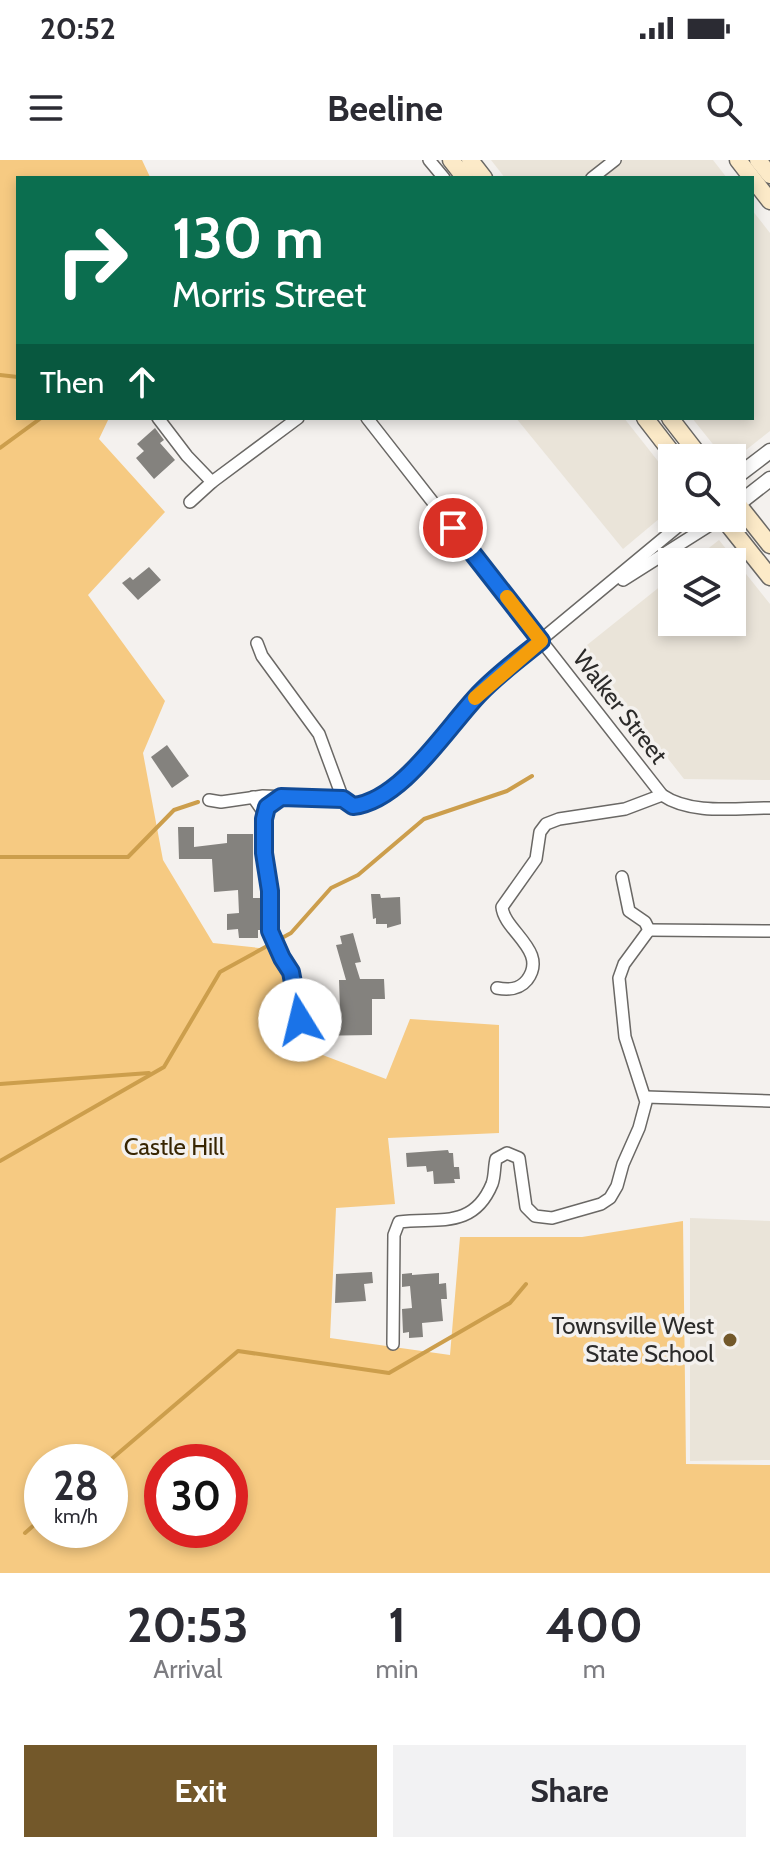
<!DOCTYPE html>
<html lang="en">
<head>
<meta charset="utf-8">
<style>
  :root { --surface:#fff; --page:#f2f2f3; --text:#2b2b33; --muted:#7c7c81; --accent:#73582a }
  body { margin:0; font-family:Cabin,sans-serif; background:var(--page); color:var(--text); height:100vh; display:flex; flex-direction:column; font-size:30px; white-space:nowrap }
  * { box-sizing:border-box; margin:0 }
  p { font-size:26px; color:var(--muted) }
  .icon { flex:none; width:44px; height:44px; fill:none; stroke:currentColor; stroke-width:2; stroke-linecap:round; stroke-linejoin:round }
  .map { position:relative; height:1413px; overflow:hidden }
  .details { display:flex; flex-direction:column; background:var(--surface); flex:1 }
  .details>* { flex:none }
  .banner { position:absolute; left:16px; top:16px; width:738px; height:244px; border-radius:0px; box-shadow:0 4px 12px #0003; background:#0b6e4f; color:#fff; overflow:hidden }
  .controls { position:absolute; left:658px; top:284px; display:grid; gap:16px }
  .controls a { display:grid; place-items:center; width:88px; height:88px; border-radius:0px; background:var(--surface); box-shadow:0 4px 12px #0003; font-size:40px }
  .speed { position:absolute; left:24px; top:1284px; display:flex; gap:16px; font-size:40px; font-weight:700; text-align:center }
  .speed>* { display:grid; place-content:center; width:104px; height:104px; border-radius:50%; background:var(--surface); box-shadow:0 4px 12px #0003; line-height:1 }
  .speed small { font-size:20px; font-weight:400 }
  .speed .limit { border:12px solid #d22; background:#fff; color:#111 }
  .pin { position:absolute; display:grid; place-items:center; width:68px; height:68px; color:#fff; margin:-34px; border:4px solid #fff; border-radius:50%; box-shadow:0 2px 8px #0007 }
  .me { position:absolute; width:88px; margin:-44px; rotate:351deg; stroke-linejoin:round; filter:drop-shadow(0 0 6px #0008) }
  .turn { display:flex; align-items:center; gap:28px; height:168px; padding:0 24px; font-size:36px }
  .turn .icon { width:104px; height:104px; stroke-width:2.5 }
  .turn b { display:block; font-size:56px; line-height:68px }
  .then { display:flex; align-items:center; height:76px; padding:0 24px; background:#0003; gap:16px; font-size:30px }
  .eta { display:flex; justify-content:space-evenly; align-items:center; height:136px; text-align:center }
  .eta b { font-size:48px; font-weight:700; line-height:56px }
  .button { display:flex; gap:16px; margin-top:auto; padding:16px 24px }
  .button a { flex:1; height:92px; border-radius:0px; background:var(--accent); color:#fff; font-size:32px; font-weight:700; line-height:92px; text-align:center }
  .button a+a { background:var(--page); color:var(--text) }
  .status { display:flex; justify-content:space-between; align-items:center; height:56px; padding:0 40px; background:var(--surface); direction:ltr }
  .status svg { height:22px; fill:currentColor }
  header { display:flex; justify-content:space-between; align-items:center; height:104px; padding:0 24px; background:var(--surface); font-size:36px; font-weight:700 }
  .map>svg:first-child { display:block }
  .built { fill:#eae4d9 }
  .green { fill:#f6ca82; fill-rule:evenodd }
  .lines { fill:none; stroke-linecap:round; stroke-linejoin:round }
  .stream { stroke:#cc9e4c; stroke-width:4 }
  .building { fill:#84827e }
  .minor-casing { stroke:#6a6865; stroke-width:14 }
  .tertiary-casing { stroke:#6a6865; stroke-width:17 }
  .secondary-casing { stroke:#6a6865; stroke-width:19 }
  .minor { stroke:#fff; stroke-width:11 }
  .tertiary { stroke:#fff; stroke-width:14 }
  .secondary { stroke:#fceac8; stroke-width:16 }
  .route-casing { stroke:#114b97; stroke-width:20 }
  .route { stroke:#1a73e8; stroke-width:14 }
  .slow { stroke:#f59e0b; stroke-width:14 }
  .poi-dot { fill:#73582a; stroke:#f4f1ee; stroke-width:3 }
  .labels { text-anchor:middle; stroke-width:7; stroke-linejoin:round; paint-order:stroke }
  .street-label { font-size:24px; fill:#2c2b2a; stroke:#f4f1ee }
  .park-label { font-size:24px; fill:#382501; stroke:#f4f1ee }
  .poi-label { font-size:24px; fill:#2c2b2a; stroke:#f4f1ee; text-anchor:end }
</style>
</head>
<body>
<div class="status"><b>20:52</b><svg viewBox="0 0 49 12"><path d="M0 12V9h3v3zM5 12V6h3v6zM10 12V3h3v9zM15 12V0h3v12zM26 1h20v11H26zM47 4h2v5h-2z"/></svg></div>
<header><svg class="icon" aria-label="menu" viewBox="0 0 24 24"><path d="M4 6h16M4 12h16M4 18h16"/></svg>Beeline<svg class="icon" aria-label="search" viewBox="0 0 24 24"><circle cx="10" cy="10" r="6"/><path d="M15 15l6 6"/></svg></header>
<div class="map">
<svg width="770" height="1413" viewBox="0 0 770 1413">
  <rect width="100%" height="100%" fill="#f4f1ee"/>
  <g class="built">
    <polygon points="491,0 713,0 727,18 505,18"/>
    <polygon points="752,50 770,73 770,271 732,301 732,298 724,298 692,258 752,258"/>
    <polygon points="516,258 624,258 672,319 672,348 623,389"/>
    <polygon points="719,380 770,444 770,620 684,619 582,489 672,417 672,462 732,462 732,402 691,402"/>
    <polygon points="690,1058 770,1061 770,1300 690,1301"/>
  </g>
  <path class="green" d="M 0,0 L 142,0 L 150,17 L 18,18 L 18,258 L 109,258 L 99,279 L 165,352 L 88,435 L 165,541 L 143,593 L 163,700 L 213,783 L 269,789 L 320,894 L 386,919 L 410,859 L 499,865 L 499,973 L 388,978 L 395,1044 L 336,1048 L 330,1178 L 450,1195 L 460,1077 L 582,1077 L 683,1061 L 686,1304 L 770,1305 L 770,1413 L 0,1413 ZM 42,1302 L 110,1302 L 110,1370 L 42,1370 ZM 162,1302 L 230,1302 L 230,1370 L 162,1370 Z"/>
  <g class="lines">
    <g class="stream">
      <polyline points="0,215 18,217"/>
      <polyline points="0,288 41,258"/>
      <polyline points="0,697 128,697 174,650 198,642"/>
      <polyline points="0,924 149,913"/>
      <polyline points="0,1001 164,907 220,812 291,773 331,728 358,715 424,659 507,631 532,616"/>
      <polyline points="108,1302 238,1191 389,1213 510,1143 526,1124"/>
      <polyline points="25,1373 42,1358"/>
    </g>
  </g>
  <g class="building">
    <polygon points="155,268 164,280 160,283 175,300 154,319 136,298 144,291 137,284"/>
    <polygon points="149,407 161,420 138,440 122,423 130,417 133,420"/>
    <polygon points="167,585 189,616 172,628 151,597"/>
    <polygon points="178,667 194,667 194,687 227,683 227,674 253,674 253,738 260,738 262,770 258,770 258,778 239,778 238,769 227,770 227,754 239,753 238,730 214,732 212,699 179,699"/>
    <polygon points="371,734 380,734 381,738 400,737 401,764 387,768 387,764 376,764 376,758 373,759"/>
    <polygon points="353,773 361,802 355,803 360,819 384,819 385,839 372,839 372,875 307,876 307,864 335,864 335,850 340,850 339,820 346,820 336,785 342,784 340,776"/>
    <polygon points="448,990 449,993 453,993 454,1007 459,1007 460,1019 454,1019 455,1023 434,1024 433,1011 427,1012 426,1006 407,1007 406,993"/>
    <polygon points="372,1112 373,1123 364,1124 366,1141 335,1143 336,1114"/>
    <polygon points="412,1113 412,1115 439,1113 439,1124 446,1123 447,1139 441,1139 443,1161 422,1163 423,1177 409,1178 409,1172 403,1173 402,1149 412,1148 410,1126 402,1127 402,1114"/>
  </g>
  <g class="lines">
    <g class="minor-casing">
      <g id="minor">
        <polyline points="429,0 444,18"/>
        <polyline points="592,18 615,0"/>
        <polyline points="158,258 187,296 212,322"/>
        <path d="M 367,258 L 662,635 C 691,655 736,648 770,648"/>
        <polyline points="190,342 212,322 298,258"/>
        <polyline points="623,420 721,358"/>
        <polyline points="257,483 262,496 319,574 343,639"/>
        <polyline points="253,637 262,650 264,659 271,774 292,815 300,860"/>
        <polyline points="343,639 349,645 369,643 390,629 435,586 490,522 688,358"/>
        <polyline points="209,640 221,642 263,636 343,639"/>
        <polyline points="622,717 629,751 645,762 649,770"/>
        <polyline points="649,770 770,771"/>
        <path d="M 497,828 C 508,830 519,830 527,820 C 549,791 504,771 502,747 L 536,699 L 540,672 L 546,664 L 559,659 L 625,649 L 662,635"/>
        <polyline points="646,937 770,941"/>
        <path d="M 393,1184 L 394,1075 L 399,1062 C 437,1057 473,1070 492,1024 C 495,1016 494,1007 496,999 L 507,993 L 519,998 L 526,1047 L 535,1056 L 552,1058 L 601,1044 L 610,1038 L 617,1026 L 623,1004 L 639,968 L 646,942 L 625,877 L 619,818 L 624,804 L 649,770"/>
      </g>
    </g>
    <g class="tertiary-casing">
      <g id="tertiary">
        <polyline points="732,320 770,291"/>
        <polyline points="738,344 770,319"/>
      </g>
    </g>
    <g class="secondary-casing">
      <g id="secondary">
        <polyline points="451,0 465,18"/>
        <polyline points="470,0 484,18"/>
        <polyline points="738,0 770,41"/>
        <polyline points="758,0 770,15"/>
        <polyline points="645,258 676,298"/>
        <polyline points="670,258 701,298"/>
        <polyline points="732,337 770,385"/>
        <polyline points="723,358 770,417"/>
      </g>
    </g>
    <use href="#minor" class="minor"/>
    <use href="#tertiary" class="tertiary"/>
    <use href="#secondary" class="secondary"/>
  </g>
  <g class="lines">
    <g class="route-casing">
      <path id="route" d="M 300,860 L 291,812 L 282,798 L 270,771 L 270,731 L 264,693 L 264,659 L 267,647 L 281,637 L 343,639 L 353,646 C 402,641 447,567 480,533 C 498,514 520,498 541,481 L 453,368"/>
    </g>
    <use href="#route" class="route"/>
    <polyline class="slow" points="475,538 541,481 507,437"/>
  </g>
  <circle class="poi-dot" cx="730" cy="1180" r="8"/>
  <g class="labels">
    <g class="street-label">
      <text transform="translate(620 547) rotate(52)" y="8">Walker Street</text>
    </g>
    <g class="park-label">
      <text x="174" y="995">Castle Hill</text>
    </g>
    <g class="poi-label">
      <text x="714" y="1174">Townsville West<tspan x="714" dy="28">State School</tspan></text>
    </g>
  </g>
</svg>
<div class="controls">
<a><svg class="icon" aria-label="search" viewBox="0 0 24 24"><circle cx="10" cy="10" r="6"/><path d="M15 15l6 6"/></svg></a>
<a><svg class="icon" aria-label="layers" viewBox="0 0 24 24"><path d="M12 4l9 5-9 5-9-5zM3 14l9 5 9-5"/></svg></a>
</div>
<div class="speed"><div>28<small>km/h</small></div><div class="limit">30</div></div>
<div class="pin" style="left:453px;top:368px;background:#d93025"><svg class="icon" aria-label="arrive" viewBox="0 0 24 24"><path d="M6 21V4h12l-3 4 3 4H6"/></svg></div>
<svg class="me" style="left:300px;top:860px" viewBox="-20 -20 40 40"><circle r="19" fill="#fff"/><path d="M0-13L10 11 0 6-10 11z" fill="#1a73e8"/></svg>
<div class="banner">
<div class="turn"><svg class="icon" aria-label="right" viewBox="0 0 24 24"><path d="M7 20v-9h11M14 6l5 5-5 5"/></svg><div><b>130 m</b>Morris Street</div></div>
<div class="then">Then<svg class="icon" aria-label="ahead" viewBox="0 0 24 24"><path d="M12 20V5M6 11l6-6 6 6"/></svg></div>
</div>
</div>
<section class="details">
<div class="eta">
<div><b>20:53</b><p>Arrival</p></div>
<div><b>1</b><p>min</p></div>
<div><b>400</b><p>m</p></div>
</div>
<div class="button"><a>Exit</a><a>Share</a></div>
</section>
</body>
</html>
